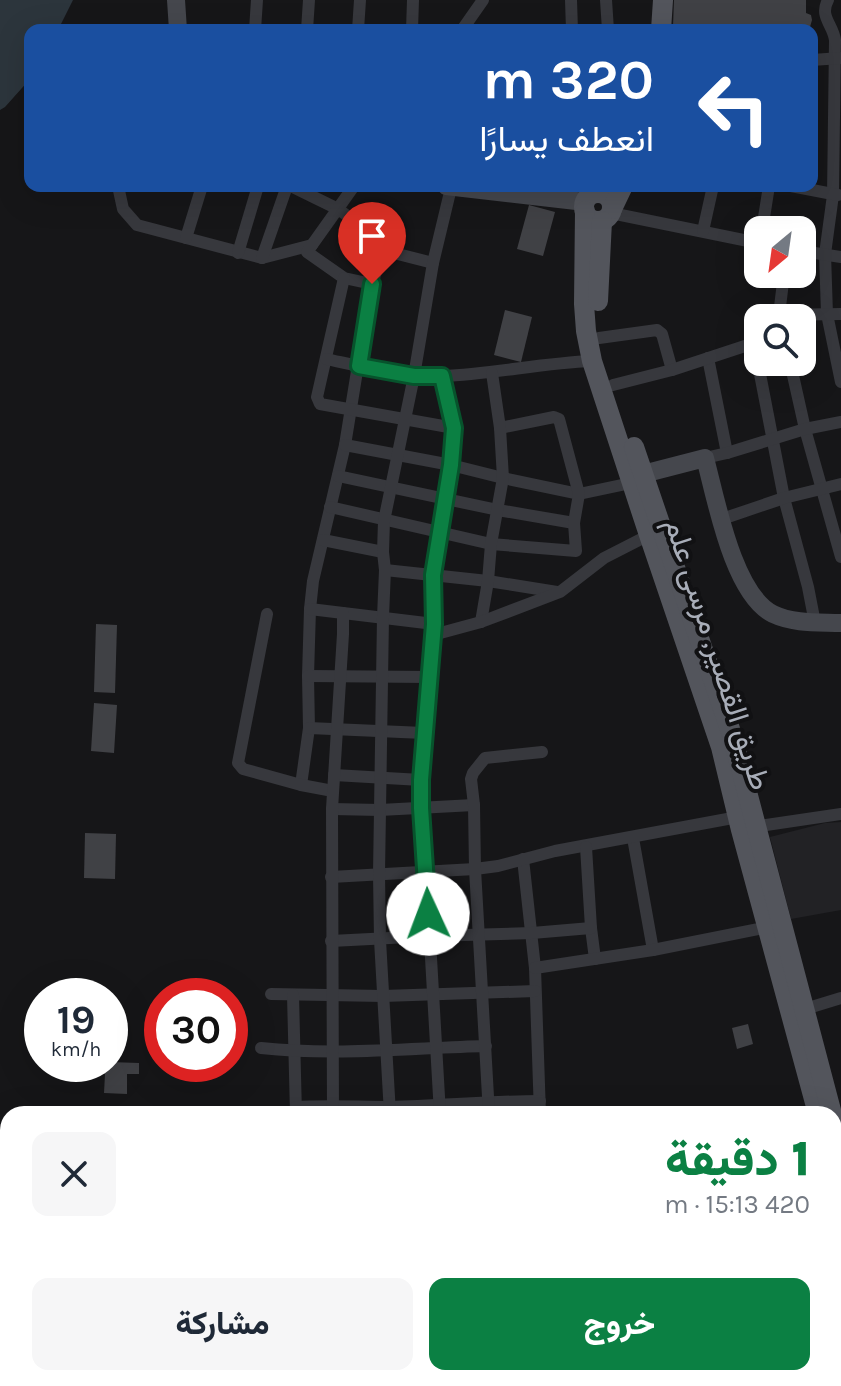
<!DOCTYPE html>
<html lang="ar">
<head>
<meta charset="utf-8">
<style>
  :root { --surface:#fff; --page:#f6f6f7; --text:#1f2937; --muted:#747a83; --accent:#0b8043 }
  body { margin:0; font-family:Karla,Vazirmatn,sans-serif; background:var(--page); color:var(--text); direction:rtl; height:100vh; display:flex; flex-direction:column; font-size:30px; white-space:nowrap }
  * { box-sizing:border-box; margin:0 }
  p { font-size:26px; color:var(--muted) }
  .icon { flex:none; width:44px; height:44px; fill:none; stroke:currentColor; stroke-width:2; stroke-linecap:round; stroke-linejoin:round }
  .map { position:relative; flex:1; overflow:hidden; direction:ltr }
  .side { position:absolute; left:0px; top:1106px; width:842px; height:280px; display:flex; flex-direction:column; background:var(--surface); border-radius:24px 24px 0 0; box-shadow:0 8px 32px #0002; direction:rtl }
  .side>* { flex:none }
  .hud { position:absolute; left:24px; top:24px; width:794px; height:168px; border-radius:16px; box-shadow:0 8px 32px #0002; direction:rtl; background:#1a4fa0; color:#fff; overflow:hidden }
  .needle { width:52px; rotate:209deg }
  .fabs { position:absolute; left:744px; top:216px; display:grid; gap:16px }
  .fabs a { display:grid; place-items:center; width:72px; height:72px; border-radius:16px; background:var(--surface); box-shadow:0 8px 32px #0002; font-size:40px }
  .speed { position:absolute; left:24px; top:978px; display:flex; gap:16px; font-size:40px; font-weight:700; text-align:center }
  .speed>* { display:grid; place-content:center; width:104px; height:104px; border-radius:50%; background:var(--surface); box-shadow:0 8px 32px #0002; line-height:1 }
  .speed small { font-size:20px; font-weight:400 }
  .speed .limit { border:12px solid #d22; background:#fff; color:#111 }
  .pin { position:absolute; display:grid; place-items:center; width:68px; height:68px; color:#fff; margin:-82px -34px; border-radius:50% 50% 50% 0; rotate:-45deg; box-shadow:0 0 8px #0007 }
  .pin .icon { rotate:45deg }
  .me { position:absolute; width:88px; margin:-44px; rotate:358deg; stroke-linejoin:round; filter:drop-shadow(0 0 6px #0008) }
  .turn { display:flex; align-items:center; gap:28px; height:168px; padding:0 32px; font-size:36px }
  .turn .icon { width:104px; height:104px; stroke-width:2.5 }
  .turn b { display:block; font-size:56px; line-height:68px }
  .round { display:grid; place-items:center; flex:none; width:84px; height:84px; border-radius:16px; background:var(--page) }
  .overview { display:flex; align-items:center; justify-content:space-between; height:136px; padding:0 32px }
  h1 { font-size:48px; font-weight:800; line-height:60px; color:var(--accent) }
  .button { display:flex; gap:16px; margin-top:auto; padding:16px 32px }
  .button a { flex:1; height:92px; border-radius:16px; background:var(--accent); color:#fff; font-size:32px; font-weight:800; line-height:92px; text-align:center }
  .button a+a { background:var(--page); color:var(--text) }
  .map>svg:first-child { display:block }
  .built { fill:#222225 }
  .water { fill:#2c353c }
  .building { fill:#404145 }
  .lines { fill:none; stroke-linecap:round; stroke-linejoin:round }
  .street { stroke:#37383d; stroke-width:12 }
  .secondary { stroke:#45474d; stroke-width:18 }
  .primary { stroke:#53555c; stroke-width:20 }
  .route-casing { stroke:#07532c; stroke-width:20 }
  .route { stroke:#0b8043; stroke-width:14 }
  .labels { text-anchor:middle; stroke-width:8; stroke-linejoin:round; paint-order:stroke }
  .street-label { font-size:30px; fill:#a8adb8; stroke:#111113 }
</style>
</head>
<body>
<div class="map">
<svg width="841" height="1386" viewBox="0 0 841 1386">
  <rect width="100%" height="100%" fill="#161618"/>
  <polygon class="built" points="841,822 841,910 791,919 770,837 825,823"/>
  <polygon class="water" points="0,0 73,0 58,30 30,30 30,79 5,107 0,110"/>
  <g class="building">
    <polygon points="674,0 806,0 806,13 811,15 812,20 810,27 806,30 798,30 794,27 763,30 663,30 673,26"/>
    <polygon points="529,205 555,212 543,256 517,249"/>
    <polygon points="505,310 532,317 521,362 494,355"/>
    <polygon points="96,624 117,625 115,693 94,692"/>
    <polygon points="94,703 117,705 114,753 91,751"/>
    <polygon points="85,833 116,834 115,879 84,878"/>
    <polygon points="748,1024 753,1044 737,1049 732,1028"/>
    <polygon points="110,1062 139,1063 139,1074 127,1074 127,1094 104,1093 105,1074 96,1074 96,1064 110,1064"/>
  </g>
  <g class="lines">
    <g class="street">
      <polyline points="571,0 572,30"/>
      <polyline points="606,0 608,30"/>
      <path d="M 828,0 C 819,17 833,24 835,40 L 833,195 L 825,254 L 827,314 L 841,382"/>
      <polyline points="255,30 257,0"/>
      <polyline points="307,30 309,0"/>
      <polyline points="358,30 360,0"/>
      <polyline points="412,30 413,0"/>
      <polyline points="462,30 483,0"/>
      <polyline points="812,60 841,58"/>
      <polyline points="118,186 123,209 137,225 262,258 312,245"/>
      <polyline points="291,186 338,209 386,244 388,247 379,262 370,291 345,445 313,581 310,609 308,676 309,728 301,785"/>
      <polyline points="354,186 307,252 344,278 372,284"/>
      <polyline points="791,186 838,195"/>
      <polyline points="611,213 758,243"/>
      <polyline points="762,230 769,186"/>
      <polyline points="703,231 713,186"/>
      <polyline points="186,238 202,186"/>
      <polyline points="386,251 433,263"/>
      <polyline points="802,251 841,257"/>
      <polyline points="238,253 258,186"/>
      <polyline points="262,258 287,186"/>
      <polyline points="784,274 779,315 841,314"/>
      <polyline points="344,278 317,397 320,404 454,428 451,465 433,575 433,635"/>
      <polyline points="599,338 657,330 662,334 672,370"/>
      <polyline points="708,358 727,453"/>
      <path d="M 326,359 C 364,367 404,377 443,376 C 493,374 542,363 592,361"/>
      <polyline points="790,362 805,429 841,557"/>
      <polyline points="442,376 454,428"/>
      <polyline points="613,385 672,370 754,343 784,498 808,587 815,623"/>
      <polyline points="345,445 451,465 503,478 579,494 631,483"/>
      <polyline points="705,458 727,453 805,429 841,422"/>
      <polyline points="338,476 498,510 574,523"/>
      <polyline points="330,507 491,544 576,551 574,523 579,494 559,419 554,417 500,428"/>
      <polyline points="722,519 784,498 841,484"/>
      <polyline points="323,540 383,552"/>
      <polyline points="385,570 488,581 557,592"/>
      <polyline points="310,609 434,624"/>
      <polyline points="267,614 238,763 243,769 301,785 333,791"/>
      <polyline points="481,622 488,581 491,544 503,478 500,428 492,373"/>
      <polyline points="308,676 429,677"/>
      <polyline points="309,728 424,733"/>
      <polyline points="334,775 421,780"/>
      <polyline points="332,809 380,810 474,805"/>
      <polyline points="753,827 841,814"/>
      <polyline points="633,838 653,950"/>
      <polyline points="523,859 535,968 540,1114"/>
      <polyline points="331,877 475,869 498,866 555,851 738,817"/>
      <polyline points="591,928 595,959"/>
      <polyline points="331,941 429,936 532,933 591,928 586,847"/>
      <polyline points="535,968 653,950 768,927"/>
      <polyline points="271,994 383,996 535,991"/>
      <polyline points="293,995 296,1114"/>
      <polyline points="805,1009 841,998"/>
      <path d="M 261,1048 C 336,1056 411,1048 486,1046"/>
      <path d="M 296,1107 C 327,1105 358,1107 390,1107 C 440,1106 490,1101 540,1101"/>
      <polyline points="333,1114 332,809 343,634 343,613"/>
      <polyline points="390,1114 380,940 379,874 383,617 385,570 383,552 384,521 414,376 433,263 451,188"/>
      <polyline points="440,1114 426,871 421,808 424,733 433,635 481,622 560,592 604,558 649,535"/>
      <polyline points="489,1114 475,869 474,805 471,779 473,773 485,758 542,752"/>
      <polyline points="504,1378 504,1386"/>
      <polyline points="549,1378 550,1386"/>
      <polyline points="337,1386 469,1378"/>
    </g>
    <g class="secondary">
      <polyline points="176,0 178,30"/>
      <polyline points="446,186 585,202"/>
      <path d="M 643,474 L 705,458 C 716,499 733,594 773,614 C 794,624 819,622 841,623"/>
    </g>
    <g class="primary">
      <polyline points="661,30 663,0"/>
      <circle cx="598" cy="207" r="14"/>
      <polyline points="612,209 623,186"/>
      <polyline points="585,211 584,304 586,331 592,361 649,535 721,747 741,830 818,1114"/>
      <polyline points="598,301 602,221"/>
      <polyline points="634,447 732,735 832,1114"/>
      <polyline points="834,1122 841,1152"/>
      <polyline points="834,1187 841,1225"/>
    </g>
  </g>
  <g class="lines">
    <g class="route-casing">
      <polyline id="route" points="372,284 359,366 414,376 442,376 454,428 451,465 433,575 434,624 421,780 421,808 428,914"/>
    </g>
    <use href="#route" class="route"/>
  </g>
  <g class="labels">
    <g class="street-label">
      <text transform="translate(718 654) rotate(72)" y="10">طريق القصير, مرسى علم</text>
    </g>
  </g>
</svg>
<div class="fabs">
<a><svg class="needle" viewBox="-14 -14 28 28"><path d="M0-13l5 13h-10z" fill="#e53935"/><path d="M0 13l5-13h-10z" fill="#747a83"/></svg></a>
<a><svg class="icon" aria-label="search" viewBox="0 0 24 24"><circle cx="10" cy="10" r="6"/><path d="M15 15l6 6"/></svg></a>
</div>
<div class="speed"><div>19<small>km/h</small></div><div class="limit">30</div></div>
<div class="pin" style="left:372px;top:284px;background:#d93025"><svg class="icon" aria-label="arrive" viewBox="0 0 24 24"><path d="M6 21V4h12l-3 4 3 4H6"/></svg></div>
<svg class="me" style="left:428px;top:914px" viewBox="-20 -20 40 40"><circle r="19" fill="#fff"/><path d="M0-13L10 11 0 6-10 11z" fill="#0b8043"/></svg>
<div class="hud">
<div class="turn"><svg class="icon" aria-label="left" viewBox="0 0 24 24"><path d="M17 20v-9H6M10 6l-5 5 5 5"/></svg><div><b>320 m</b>انعطف يسارًا</div></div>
</div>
<section class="side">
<div class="overview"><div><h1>1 دقيقة</h1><p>420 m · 15:13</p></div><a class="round"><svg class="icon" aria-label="close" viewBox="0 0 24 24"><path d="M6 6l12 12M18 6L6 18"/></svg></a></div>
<div class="button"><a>خروج</a><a>مشاركة</a></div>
</section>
</div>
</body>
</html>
